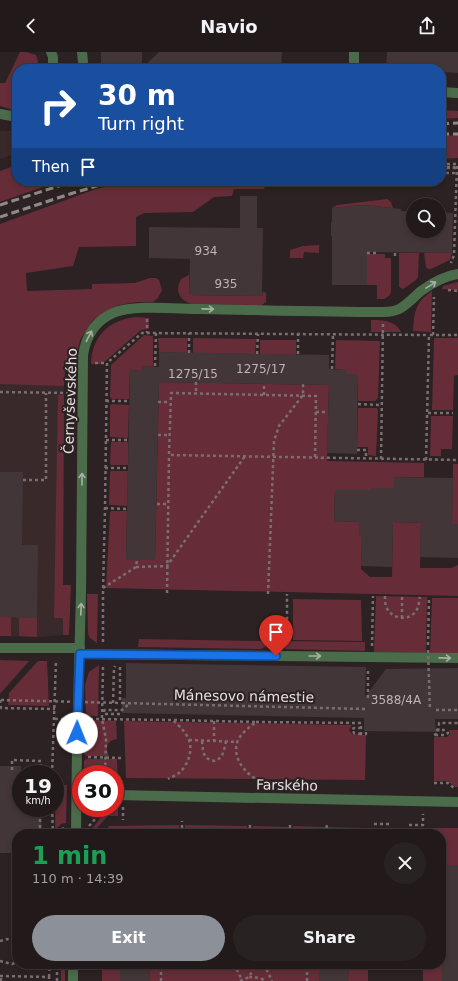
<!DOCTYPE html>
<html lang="en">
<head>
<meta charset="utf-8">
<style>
  :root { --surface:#21191a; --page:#292223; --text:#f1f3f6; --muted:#a2a0a2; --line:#3e3839; --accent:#8c9099 }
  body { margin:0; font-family:"DejaVu Sans",sans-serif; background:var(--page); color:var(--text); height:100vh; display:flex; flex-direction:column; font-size:15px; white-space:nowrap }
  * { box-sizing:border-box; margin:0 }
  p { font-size:13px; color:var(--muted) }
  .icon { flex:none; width:22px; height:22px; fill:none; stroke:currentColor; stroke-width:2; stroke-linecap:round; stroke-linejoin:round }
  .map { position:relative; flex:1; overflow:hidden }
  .drawer { position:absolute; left:12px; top:777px; width:434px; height:140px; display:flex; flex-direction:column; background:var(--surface); border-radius:16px; box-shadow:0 2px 6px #0003,0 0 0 1px var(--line) }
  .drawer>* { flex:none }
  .banner { position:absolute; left:12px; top:12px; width:434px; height:122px; border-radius:16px; box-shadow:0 2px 6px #0003,0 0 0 1px var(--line); background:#1a4fa0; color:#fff; overflow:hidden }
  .controls { position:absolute; left:406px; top:146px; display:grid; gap:8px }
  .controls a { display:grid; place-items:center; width:40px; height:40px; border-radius:50%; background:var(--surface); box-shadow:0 2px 6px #0003,0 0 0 1px var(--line); font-size:20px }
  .speed { position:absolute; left:12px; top:713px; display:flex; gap:8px; font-size:20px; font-weight:700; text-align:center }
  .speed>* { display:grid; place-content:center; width:52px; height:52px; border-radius:50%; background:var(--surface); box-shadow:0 2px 6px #0003,0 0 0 1px var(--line); line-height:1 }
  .speed small { font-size:10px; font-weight:400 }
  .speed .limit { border:6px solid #d22; background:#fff; color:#111 }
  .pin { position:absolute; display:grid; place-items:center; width:34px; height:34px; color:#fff; margin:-41px -17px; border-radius:50% 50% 50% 0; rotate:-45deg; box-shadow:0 0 4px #0007 }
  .pin .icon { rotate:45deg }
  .me { position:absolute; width:44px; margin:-22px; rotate:1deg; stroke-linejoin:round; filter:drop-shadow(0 0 3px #0008) }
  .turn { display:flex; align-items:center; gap:14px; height:84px; padding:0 20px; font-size:18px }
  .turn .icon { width:52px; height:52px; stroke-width:2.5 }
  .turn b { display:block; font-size:28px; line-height:34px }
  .then { display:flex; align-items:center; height:38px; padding:0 20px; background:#0003; gap:8px; font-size:15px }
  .round { display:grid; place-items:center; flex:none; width:42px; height:42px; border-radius:21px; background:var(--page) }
  .summary { display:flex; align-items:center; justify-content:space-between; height:68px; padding:0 20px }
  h1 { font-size:24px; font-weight:700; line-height:30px; color:#1e9e55 }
  .button { display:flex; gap:8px; margin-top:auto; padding:8px 20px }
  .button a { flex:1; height:46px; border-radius:24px; background:var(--accent); color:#fff; font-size:16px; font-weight:700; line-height:46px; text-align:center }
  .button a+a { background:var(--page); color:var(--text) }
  header { display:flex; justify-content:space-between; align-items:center; height:52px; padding:0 20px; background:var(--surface); font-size:18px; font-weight:700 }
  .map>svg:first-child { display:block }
  .built { fill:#3a292b }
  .green { fill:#662d38 }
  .building { fill:#433638 }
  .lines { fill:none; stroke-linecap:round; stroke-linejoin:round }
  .path { stroke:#796f71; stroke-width:2.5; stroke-dasharray:3 3; stroke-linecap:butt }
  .minor { stroke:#4b6c4b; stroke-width:10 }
  .rail { stroke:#918889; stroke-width:3; stroke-dasharray:8 4; stroke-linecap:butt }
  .path-bridge { stroke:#796f71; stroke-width:2.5; stroke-dasharray:3 3; stroke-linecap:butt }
  .oneway { stroke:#a8b1a4 }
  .route-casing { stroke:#114b97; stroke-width:10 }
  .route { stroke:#1a73e8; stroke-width:7 }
  .labels { text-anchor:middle; stroke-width:4; stroke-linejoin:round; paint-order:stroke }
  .number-label { font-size:12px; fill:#bdb5b5 }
  .street-label { font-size:14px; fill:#e6dfdf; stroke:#2c2123 }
</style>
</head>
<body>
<header><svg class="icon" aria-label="back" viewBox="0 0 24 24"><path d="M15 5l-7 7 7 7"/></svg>Navio<svg class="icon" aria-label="share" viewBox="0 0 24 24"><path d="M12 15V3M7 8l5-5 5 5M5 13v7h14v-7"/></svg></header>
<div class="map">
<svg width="458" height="929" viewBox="0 0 458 929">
  <rect width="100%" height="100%" fill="#2c2123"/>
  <g class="built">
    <polygon points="0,79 17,79 17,101 0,107"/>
    <polygon points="0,260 68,261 64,334 63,583 37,585 0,584"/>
  </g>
  <g class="green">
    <polygon points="20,0 26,0 36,3 40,17 17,17 17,59 0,54 0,31 5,31"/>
    <polygon points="441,58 458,59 458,66 441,67"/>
    <polygon points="458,83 458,106 441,107 441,84"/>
    <polygon points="17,113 17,129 60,129 0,150 0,119"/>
    <polygon points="130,129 276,129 267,130 264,137 234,137 232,144 214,145 193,160 144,161 136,165 136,194 79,195 73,214 26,221 27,239 92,237 92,232 135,231 150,226 156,226 159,228 162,238 158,246 153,250 137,250 120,253 111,257 93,268 80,288 78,297 77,307 74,315 65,316 64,334 0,332 0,172 96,137"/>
    <polygon points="387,147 391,150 393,156 363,153 332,156 337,153"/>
    <polygon points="319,193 319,201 304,200 303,206 290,206 290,198 303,194"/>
    <polygon points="399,201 419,201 418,225 416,228 403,237 399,235"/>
    <polygon points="424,201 452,201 450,208 431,217 428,217 426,215"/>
    <polygon points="367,202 385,202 385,206 391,206 391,239 390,243 384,247 377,247 377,233 367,233"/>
    <path d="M 189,223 L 189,243 L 262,244 L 263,239 L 266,241 L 266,250 L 262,253 L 191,252 C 178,247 175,238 181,227 Z"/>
    <polygon points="458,230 458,238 442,237 443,234"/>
    <path d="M 432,239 L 431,280 L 413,279 C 414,261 415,250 432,239 Z"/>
    <path d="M 136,265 L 149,266 L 149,277 L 141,278 L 102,312 L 91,312 C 92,284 109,268 136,265 Z"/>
    <path d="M 371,268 C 382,268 395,268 401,280 L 371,280 Z"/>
    <polygon points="144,283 153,284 153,315 141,314 141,319 130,318 129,347 112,347 110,345 111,313"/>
    <polygon points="158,286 187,286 187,301 159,300"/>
    <polygon points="193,286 256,287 255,302 193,301"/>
    <polygon points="434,286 458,286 458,323 454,324 453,358 432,358"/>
    <polygon points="260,288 296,288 296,303 260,302"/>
    <polygon points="336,288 380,289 378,346 375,349 358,349 358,322 347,322 346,318 335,317"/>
    <polygon points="159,330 329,333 327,409 424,411 424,425 394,425 394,439 379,438 379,436 371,436 371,438 335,438 334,469 362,470 359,475 359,482 362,483 361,517 370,525 392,525 393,470 421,471 420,516 451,516 458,513 458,544 106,536 110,461 111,459 127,459 126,508 155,508"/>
    <polygon points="58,343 64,343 63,533 71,533 69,583 63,583 63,566 54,566"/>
    <polygon points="112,352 129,353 128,386 110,385 110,353"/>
    <polygon points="358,356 377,356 378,358 376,404 368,403 368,395 357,395"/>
    <polygon points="431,364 453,364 452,397 441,397 441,404 430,404"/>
    <polygon points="111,390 128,390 128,413 111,413 110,412"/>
    <polygon points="453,412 458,412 458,472 452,472"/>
    <polygon points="111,419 128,419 127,454 109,453 110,420"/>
    <polygon points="87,542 98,542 97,591 90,586 88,582"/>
    <polygon points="376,544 427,545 426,601 374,600"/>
    <polygon points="432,546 458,546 458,601 430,601"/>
    <polygon points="293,547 361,548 362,589 293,588"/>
    <rect x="0" y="565" width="11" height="19"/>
    <polygon points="19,565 37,566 37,585 19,584"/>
    <path d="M 264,578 C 269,583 272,588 267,594 L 261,597 L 138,595 L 139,587 L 263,589 Z"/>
    <polygon points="284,589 365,590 365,599 285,597"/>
    <polygon points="0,608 29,609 0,642"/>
    <polygon points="38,609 47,609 49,654 8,653 9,641"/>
    <polygon points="99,613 98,664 86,664 85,633 89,620"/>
    <path d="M 86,668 L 116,669 L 117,687 C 107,688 105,696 109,704 L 86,704 L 84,702 Z"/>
    <polygon points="124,669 352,673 349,678 352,682 366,683 365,728 126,726"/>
    <polygon points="449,678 458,678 458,735 455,735 448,729 434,729 434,685 447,685 450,682"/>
    <polygon points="86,707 117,707 118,735 115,735 115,722 87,722 84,715 84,709"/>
    <polygon points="56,733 67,733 66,771 61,772 55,778"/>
    <polygon points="115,752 118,752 118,764 108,764 95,778 91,778 108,756 115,756"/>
    <polygon points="179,773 179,782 104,782 109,774"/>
    <polygon points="185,773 247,774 247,782 185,782"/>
    <polygon points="253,774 288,775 288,782 253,782"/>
    <polygon points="293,774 325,775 325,782 293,782"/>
    <polygon points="328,775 366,776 369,780 369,782 328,782"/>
    <polygon points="428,776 458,776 458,813 446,813 446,820 444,820 444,854 441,854 441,782 426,782 426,777"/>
    <polygon points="441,861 444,861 442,929 423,929 423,912 441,912"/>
    <rect x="61" y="912" width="4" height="17"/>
    <rect x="102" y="912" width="18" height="17"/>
    <polygon points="150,912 319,912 319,929 149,929"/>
    <polygon points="349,912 368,912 368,929 348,929"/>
  </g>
  <g class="building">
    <polygon points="101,0 142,0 142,16 159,0 282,0 281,17 101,17"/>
    <polygon points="387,0 458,0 458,21 441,20 441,17 386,17"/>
    <polygon points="240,144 257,144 257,176 263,176 262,244 189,243 190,207 149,206 149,175 240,176"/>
    <polygon points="363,153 401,157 401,159 413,160 413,179 439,179 439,160 453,161 452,201 367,200 367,233 332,233 332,184 331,184 331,170 332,170 332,156"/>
    <polygon points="159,300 329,303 329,317 347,318 347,322 358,322 357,402 327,401 329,333 159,330 155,508 126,508 130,318 141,319 141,314 159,315"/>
    <polygon points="0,420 23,420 22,493 38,493 37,566 0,565"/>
    <polygon points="394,425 453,426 452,472 458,472 458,506 420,505 421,471 393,470 392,515 361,514 362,483 359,482 359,470 334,469 335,438 371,438 371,436 394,436"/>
    <polygon points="126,611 366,615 365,645 386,617 458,616 458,667 435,667 436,680 364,679 364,666 122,661 122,646 126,646"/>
    <polygon points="0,714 21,714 21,756 42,756 41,782 17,782 17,801 0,801"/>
    <polygon points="446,813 458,813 458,929 442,929 444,820 446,820"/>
    <polygon points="120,912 150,912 149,929 120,929"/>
    <polygon points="319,912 349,912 348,929 319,929"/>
  </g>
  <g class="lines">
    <g class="path">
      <polyline points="441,112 457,112 454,203 451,211"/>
      <polyline points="441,115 454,115 454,121 441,121"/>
      <polyline points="367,201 376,201"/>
      <polyline points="395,201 395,204"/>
      <polyline points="448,238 458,239"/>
      <polyline points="147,267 147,281"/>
      <polyline points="433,283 434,245"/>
      <polyline points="189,301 189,281"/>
      <polyline points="257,302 258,282"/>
      <polyline points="298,302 298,282"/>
      <polyline points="95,311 107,311"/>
      <polyline points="155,314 156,281"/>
      <polyline points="332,317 333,282"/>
      <polyline points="196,330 196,341"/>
      <polyline points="0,340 70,341"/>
      <polyline points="264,343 264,332"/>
      <polyline points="106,349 129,349"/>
      <polyline points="158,350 170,350"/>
      <polyline points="358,352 381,353"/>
      <polyline points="316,360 328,360"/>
      <polyline points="428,361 453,361"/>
      <polyline points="158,383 169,383"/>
      <polyline points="106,388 128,388"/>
      <polyline points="357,398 366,398 366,406"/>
      <polyline points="315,405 316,344 171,341 169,403 458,408"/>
      <polyline points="381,407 383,272"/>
      <polyline points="426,408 429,283 458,283"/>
      <polyline points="105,416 128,416"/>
      <polyline points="23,428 46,428 46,341"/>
      <polyline points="157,452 168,452"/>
      <polyline points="105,456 127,457"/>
      <polyline points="136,515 167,514 245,404"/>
      <polyline points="103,536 136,515 137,508"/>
      <polyline points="167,541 169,403"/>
      <polyline points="268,542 274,389 279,374 303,343 303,332"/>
      <path d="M 385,544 C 385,547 385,551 386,554 C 391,569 413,570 418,555 C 419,552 419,548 420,545"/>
      <polyline points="402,545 402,566"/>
      <polyline points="103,590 103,540 105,456 107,311 142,281 429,283"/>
      <polyline points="277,591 287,587 287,542"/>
      <polyline points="428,593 429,546"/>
      <polyline points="372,594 373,544"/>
      <polyline points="103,615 102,667 106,687 105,722"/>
      <polyline points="120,615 120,649"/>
      <polyline points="368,646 368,616"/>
      <polyline points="0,648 1,656 55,657"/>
      <polyline points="113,651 114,616 115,614"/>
      <polyline points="122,651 365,657"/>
      <polyline points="436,658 458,658"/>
      <polyline points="120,662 104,662 104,659 105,658 122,658 130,651"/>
      <polyline points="55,667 67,667"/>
      <path d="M 90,667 L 173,668 C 179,674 186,680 189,688 C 193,699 188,713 179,721 C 176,723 172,725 168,727"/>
      <path d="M 174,668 L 256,670 C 249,675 242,681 238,688 C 231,704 244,721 258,728"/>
      <polyline points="214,669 214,689"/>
      <polyline points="256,670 361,671 361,682 366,682 366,679"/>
      <polyline points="361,682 354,681 352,677 354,676 364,676"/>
      <polyline points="434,683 438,681 439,671 458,671"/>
      <polyline points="435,683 445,683 448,681 445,678 436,678"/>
      <polyline points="189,688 238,690"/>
      <path d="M 202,689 C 203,700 203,708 216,709 C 224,704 224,698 226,689"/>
      <polyline points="88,705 121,706"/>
      <polyline points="12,718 12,708 41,709 41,722"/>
      <polyline points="42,718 52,719"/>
      <polyline points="52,722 56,609"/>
      <polyline points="434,731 448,731 455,737"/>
      <polyline points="123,755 123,768"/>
      <polyline points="52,756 53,782"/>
      <polyline points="374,772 391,772"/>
      <polyline points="409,773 423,773 423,762"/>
      <polyline points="89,774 102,759 104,756"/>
      <polyline points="40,782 40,756"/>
      <polyline points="60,782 60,778 64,776"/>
      <polyline points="182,782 182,769"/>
      <polyline points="250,782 250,770"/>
      <polyline points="290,782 290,771"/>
      <polyline points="326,782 327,771"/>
      <polyline points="0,889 7,887 17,888"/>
      <polyline points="0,909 12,912 17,910"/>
      <polyline points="234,912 242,928"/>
      <polyline points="264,912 272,929"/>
      <polyline points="0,924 49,925 49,929"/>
      <polyline points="49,925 50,912"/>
      <polyline points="249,925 260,926 266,929"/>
      <polyline points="1,929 1,924"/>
      <polyline points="57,929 57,912"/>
      <polyline points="161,929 161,912"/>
      <polyline points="240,929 249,925 256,912"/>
      <polyline points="307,929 307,912"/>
    </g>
    <g class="minor">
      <polyline points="51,0 53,5 53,17"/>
      <polyline points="82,0 83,10"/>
      <polyline points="354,17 354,0"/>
      <polyline points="441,40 458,41"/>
      <polyline points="0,62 17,65"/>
      <polyline points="0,596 80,596"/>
      <polyline points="80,602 458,606"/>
      <polyline points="115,743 458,750"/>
      <path d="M 76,782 L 77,695 L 81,540 L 83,303 C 86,284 95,269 113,261 C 133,252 178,257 201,257 C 261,258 322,260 383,260 C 389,260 396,259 401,256 C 409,251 414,245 421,239 C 432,231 445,224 458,222"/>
      <polyline points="73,929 73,912"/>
    </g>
    <g class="rail">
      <polyline points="441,72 458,71"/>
      <polyline points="441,82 458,82"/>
      <polyline points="0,153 74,129"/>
      <polyline points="0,165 73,141 114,129"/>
    </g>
    <g class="path-bridge">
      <polyline points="441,116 458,116"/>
      <polyline points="428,598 430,658"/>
      <polyline points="1,648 122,651"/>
    </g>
  </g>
  <defs><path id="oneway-shaft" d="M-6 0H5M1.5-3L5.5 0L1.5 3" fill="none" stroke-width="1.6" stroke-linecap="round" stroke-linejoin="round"/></defs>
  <g class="oneway">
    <use href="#oneway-shaft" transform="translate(431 233) rotate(-32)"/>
    <use href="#oneway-shaft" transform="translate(208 257) rotate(1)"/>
    <use href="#oneway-shaft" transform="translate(89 284) rotate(-63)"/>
    <use href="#oneway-shaft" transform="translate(82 427) rotate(-90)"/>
    <use href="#oneway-shaft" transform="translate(81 557) rotate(-88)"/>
    <use href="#oneway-shaft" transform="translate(315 604)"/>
    <use href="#oneway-shaft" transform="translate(445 606) rotate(1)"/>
  </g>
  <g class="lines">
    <g class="route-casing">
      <polyline id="route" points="77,681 80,602 276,604"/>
    </g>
    <use href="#route" class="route"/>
  </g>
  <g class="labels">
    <g class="number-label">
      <text x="206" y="203">934</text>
      <text x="226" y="236">935</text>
      <text x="261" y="321">1275/17</text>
      <text x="193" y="326">1275/15</text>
      <text x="396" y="652">3588/4A</text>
    </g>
    <g class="street-label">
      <text transform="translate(70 349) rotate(-88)" y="5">Černyševského</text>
      <text transform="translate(244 644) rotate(1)" y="5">Mánesovo námestie</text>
      <text transform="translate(287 733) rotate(1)" y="5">Farského</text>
    </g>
  </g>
</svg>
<div class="controls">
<a><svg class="icon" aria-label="search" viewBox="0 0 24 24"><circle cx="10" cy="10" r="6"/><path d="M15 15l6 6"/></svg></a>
</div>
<div class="speed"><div>19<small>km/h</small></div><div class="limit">30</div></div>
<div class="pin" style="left:276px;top:604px;background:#d93025"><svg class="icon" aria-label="arrive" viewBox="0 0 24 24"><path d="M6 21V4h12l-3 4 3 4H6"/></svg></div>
<svg class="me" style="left:77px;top:681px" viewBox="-20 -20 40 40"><circle r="19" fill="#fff"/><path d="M0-13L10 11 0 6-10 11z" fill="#1a73e8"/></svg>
<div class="banner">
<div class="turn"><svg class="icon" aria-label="right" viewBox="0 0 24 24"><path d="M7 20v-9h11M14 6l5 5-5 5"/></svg><div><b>30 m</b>Turn right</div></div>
<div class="then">Then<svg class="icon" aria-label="arrive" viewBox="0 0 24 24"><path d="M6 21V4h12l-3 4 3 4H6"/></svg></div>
</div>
<section class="drawer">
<div class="summary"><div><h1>1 min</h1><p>110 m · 14:39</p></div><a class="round"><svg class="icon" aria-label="close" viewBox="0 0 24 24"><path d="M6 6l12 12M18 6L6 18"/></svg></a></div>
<div class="button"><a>Exit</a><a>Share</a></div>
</section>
</div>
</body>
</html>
